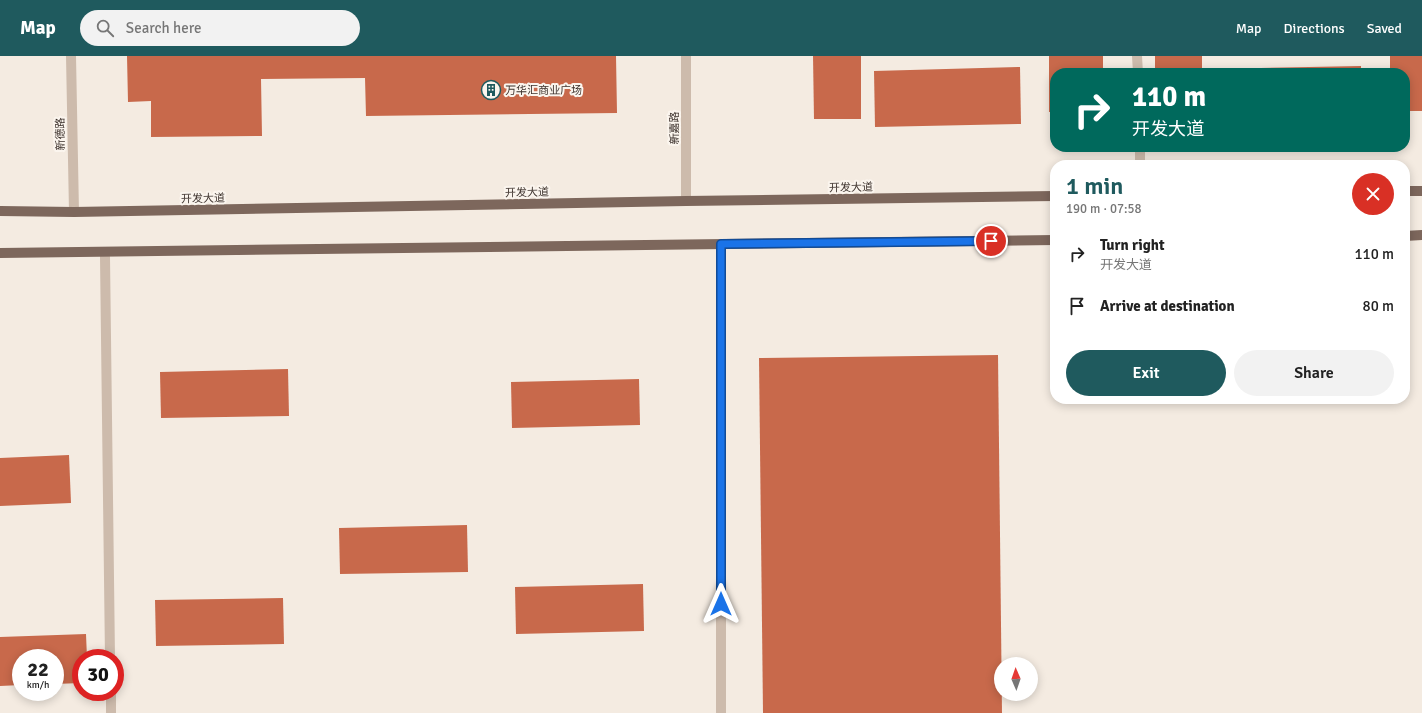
<!DOCTYPE html>
<html lang="en">
<head>
<meta charset="utf-8">
<style>
  :root { --surface:#fff; --page:#f2f2f2; --text:#222; --muted:#767676; --accent:#1f5a5e }
  body { margin:0; font-family:Signika,"Noto Sans SC",sans-serif; background:var(--page); color:var(--text); height:100vh; display:flex; flex-direction:column; font-size:15px; white-space:nowrap }
  * { box-sizing:border-box; margin:0 }
  p { font-size:13px; color:var(--muted) }
  .icon { flex:none; width:22px; height:22px; fill:none; stroke:currentColor; stroke-width:2; stroke-linecap:round; stroke-linejoin:round }
  .map { position:relative; flex:1; overflow:hidden }
  .panel { position:absolute; left:1050px; top:104px; width:360px; height:244px; display:flex; flex-direction:column; background:var(--surface); border-radius:16px; box-shadow:0 2px 10px #0003 }
  .panel>* { flex:none }
  .hud { position:absolute; left:1050px; top:12px; width:360px; height:84px; border-radius:16px; box-shadow:0 2px 10px #0003; background:#00695c; color:#fff; overflow:hidden }
  .needle { width:26px; rotate:358deg }
  .buttons { position:absolute; left:994px; top:601px; display:grid; gap:8px }
  .buttons a { display:grid; place-items:center; width:44px; height:44px; border-radius:50%; background:var(--surface); box-shadow:0 2px 10px #0003; font-size:20px }
  .speed { position:absolute; left:12px; top:593px; display:flex; gap:8px; font-size:20px; font-weight:700; text-align:center }
  .speed>* { display:grid; place-content:center; width:52px; height:52px; border-radius:50%; background:var(--surface); box-shadow:0 2px 10px #0003; line-height:1 }
  .speed small { font-size:10px; font-weight:400 }
  .speed .limit { border:6px solid #d22; background:#fff; color:#111 }
  .pin { position:absolute; display:grid; place-items:center; width:34px; height:34px; color:#fff; margin:-17px; border:2px solid #fff; border-radius:50%; box-shadow:0 1px 4px #0007 }
  .me { position:absolute; width:44px; margin:-22px; rotate:0deg; stroke-linejoin:round; filter:drop-shadow(0 0 3px #0008) }
  .turn { display:flex; align-items:center; gap:14px; height:84px; padding:0 16px; font-size:18px }
  .turn .icon { width:52px; height:52px; stroke-width:2.5 }
  .turn b { display:block; font-size:28px; line-height:34px }
  .round { display:grid; place-items:center; flex:none; width:42px; height:42px; border-radius:21px; background:var(--page) }
  .headline { display:flex; align-items:center; justify-content:space-between; height:68px; padding:0 16px }
  h1 { font-size:24px; font-weight:600; line-height:30px; color:var(--accent) }
  .action { display:flex; gap:8px; margin-top:auto; padding:8px 16px }
  .action a { flex:1; height:46px; border-radius:24px; background:var(--accent); color:#fff; font-size:16px; font-weight:600; line-height:46px; text-align:center }
  .action a+a { background:var(--page); color:var(--text) }
  ul { padding:0; list-style:none }
  li { display:flex; align-items:center; gap:12px; height:52px; padding:0 16px }
  li div { flex:1 }
  li b { display:block; font-size:15px }
  li em { font-style:normal }
  header { display:flex; align-items:center; gap:24px; box-sizing:border-box; height:56px; padding:0 20px; background:var(--accent); color:#fff }
  header strong { font-size:19px }
  nav { display:flex; gap:22px; margin-inline-start:auto; font-size:14px }
  .search { width:280px; height:36px; background:var(--page); display:flex; align-items:center; gap:10px; box-sizing:border-box; padding:0 14px; border-radius:22px; color:var(--muted); font-size:15px }
  .map>svg:first-child { display:block }
  .building { fill:#c8694b }
  .lines { fill:none; stroke-linecap:round; stroke-linejoin:round }
  .minor { stroke:#cdbbac; stroke-width:10 }
  .primary { stroke:#7d675c; stroke-width:10 }
  .route-casing { stroke:#114b97; stroke-width:10 }
  .route { stroke:#1a73e8; stroke-width:7 }
  .labels { text-anchor:middle; stroke-width:4; stroke-linejoin:round; paint-order:stroke }
  .poi-label { font-size:11px; fill:#3b302b; stroke:#fbf5ee; text-anchor:start }
  .street-label { font-size:11px; fill:#3b302b; stroke:#fbf5ee }
</style>
</head>
<body>
<header>
<strong>Map</strong>
<div class="search"><svg class="icon" aria-label="search" viewBox="0 0 24 24"><circle cx="10" cy="10" r="6"/><path d="M15 15l6 6"/></svg>Search here</div>
<nav><a>Map</a><a>Directions</a><a>Saved</a></nav>
</header>
<div class="map">
<svg width="1422" height="657" viewBox="0 0 1422 657">
  <rect width="100%" height="100%" fill="#f4ebe1"/>
  <g class="building">
    <polygon points="127,0 616,0 617,57 366,60 365,22 261,23 262,80 151,81 151,45 128,46"/>
    <polygon points="813,0 861,0 861,63 814,63"/>
    <polygon points="1049,0 1103,0 1103,17 1055,17 1055,56 1049,56"/>
    <rect x="1155" y="0" width="47" height="17"/>
    <polygon points="1390,0 1422,0 1422,55 1405,55 1405,17 1390,17"/>
    <polygon points="1361,10 1361,17 1215,17 1215,13"/>
    <polygon points="1020,11 1021,68 875,71 874,15"/>
    <polygon points="998,299 1002,657 763,657 759,302"/>
    <polygon points="288,313 289,360 161,362 160,316"/>
    <polygon points="639,323 640,369 512,372 511,326"/>
    <polygon points="69,399 71,447 0,450 0,402"/>
    <polygon points="467,469 468,516 340,518 339,472"/>
    <polygon points="643,528 644,575 516,578 515,531"/>
    <polygon points="283,542 284,588 156,590 155,544"/>
    <polygon points="86,578 87,602 81,602 81,627 55,628 55,602 21,602 21,629 0,630 0,581"/>
  </g>
  <g class="lines">
    <g class="minor">
      <polyline points="71,0 74,156"/>
      <polyline points="1137,0 1138,17"/>
      <polyline points="1140,91 1140,109"/>
      <polyline points="686,145 686,0"/>
      <polyline points="105,201 110,602"/>
      <polyline points="111,636 111,657"/>
      <polyline points="721,657 721,188"/>
    </g>
    <g class="primary">
      <polyline points="1405,135 1422,135"/>
      <polyline points="0,155 74,156 686,145 1055,140"/>
      <polyline points="1405,180 1422,179"/>
      <polyline points="0,197 1055,184"/>
    </g>
  </g>
  <g class="lines">
    <g class="route-casing">
      <polyline id="route" points="721,548 721,188 991,185"/>
    </g>
    <use href="#route" class="route"/>
  </g>
  <defs>
    <g id="building-ring" transform="scale(1)"><circle r="9.5" fill="#fbf5ee" stroke="#1f5a5e" stroke-width="1.5"/><path d="M-4-6H4V6H1V3H-1V6H-4ZM-2.5-4.3h1.7v1.8h-1.7ZM.8-4.3h1.7v1.8H.8ZM-2.5-1h1.7V.8h-1.7ZM.8-1h1.7V.8H.8Z" fill="#1f5a5e"/></g>
  </defs>
  <g fill-rule="evenodd">
    <use href="#building-ring" x="491" y="34"/>
  </g>
  <g class="labels">
    <g class="poi-label">
      <text x="505" y="38">万华汇商业广场</text>
    </g>
    <g class="street-label">
      <text transform="translate(674 72) rotate(-90)" y="4">新嘉路</text>
      <text transform="translate(60 78) rotate(-91)" y="4">新德路</text>
      <text transform="translate(851 131) rotate(-1)" y="4">开发大道</text>
      <text transform="translate(527 136) rotate(-1)" y="4">开发大道</text>
      <text transform="translate(203 142) rotate(-1)" y="4">开发大道</text>
    </g>
  </g>
</svg>
<div class="buttons">
<a><svg class="needle" viewBox="-14 -14 28 28"><path d="M0-13l5 13h-10z" fill="#e53935"/><path d="M0 13l5-13h-10z" fill="#767676"/></svg></a>
</div>
<div class="speed"><div>22<small>km/h</small></div><div class="limit">30</div></div>
<div class="pin" style="left:991px;top:185px;background:#d93025"><svg class="icon" aria-label="arrive" viewBox="0 0 24 24"><path d="M6 21V4h12l-3 4 3 4H6"/></svg></div>
<svg class="me" style="left:721px;top:548px" viewBox="-20 -20 40 40"><path d="M0-17L14 15 0 8-14 15z" fill="#1a73e8" stroke="#fff" stroke-width="4"/></svg>
<div class="hud">
<div class="turn"><svg class="icon" aria-label="right" viewBox="0 0 24 24"><path d="M7 20v-9h11M14 6l5 5-5 5"/></svg><div><b>110 m</b>开发大道</div></div>
</div>
<section class="panel">
<div class="headline"><div><h1>1 min</h1><p>190 m · 07:58</p></div><a class="round" style="background:#d93025;color:#fff"><svg class="icon" aria-label="close" viewBox="0 0 24 24"><path d="M6 6l12 12M18 6L6 18"/></svg></a></div>
<ul>
<li><svg class="icon" aria-label="right" viewBox="0 0 24 24"><path d="M7 20v-9h11M14 6l5 5-5 5"/></svg><div><b>Turn right</b><p>开发大道</p></div><em>110 m</em></li>
<li><svg class="icon" aria-label="arrive" viewBox="0 0 24 24"><path d="M6 21V4h12l-3 4 3 4H6"/></svg><div><b>Arrive at destination</b></div><em>80 m</em></li>
</ul>
<div class="action"><a>Exit</a><a>Share</a></div>
</section>
</div>
</body>
</html>
